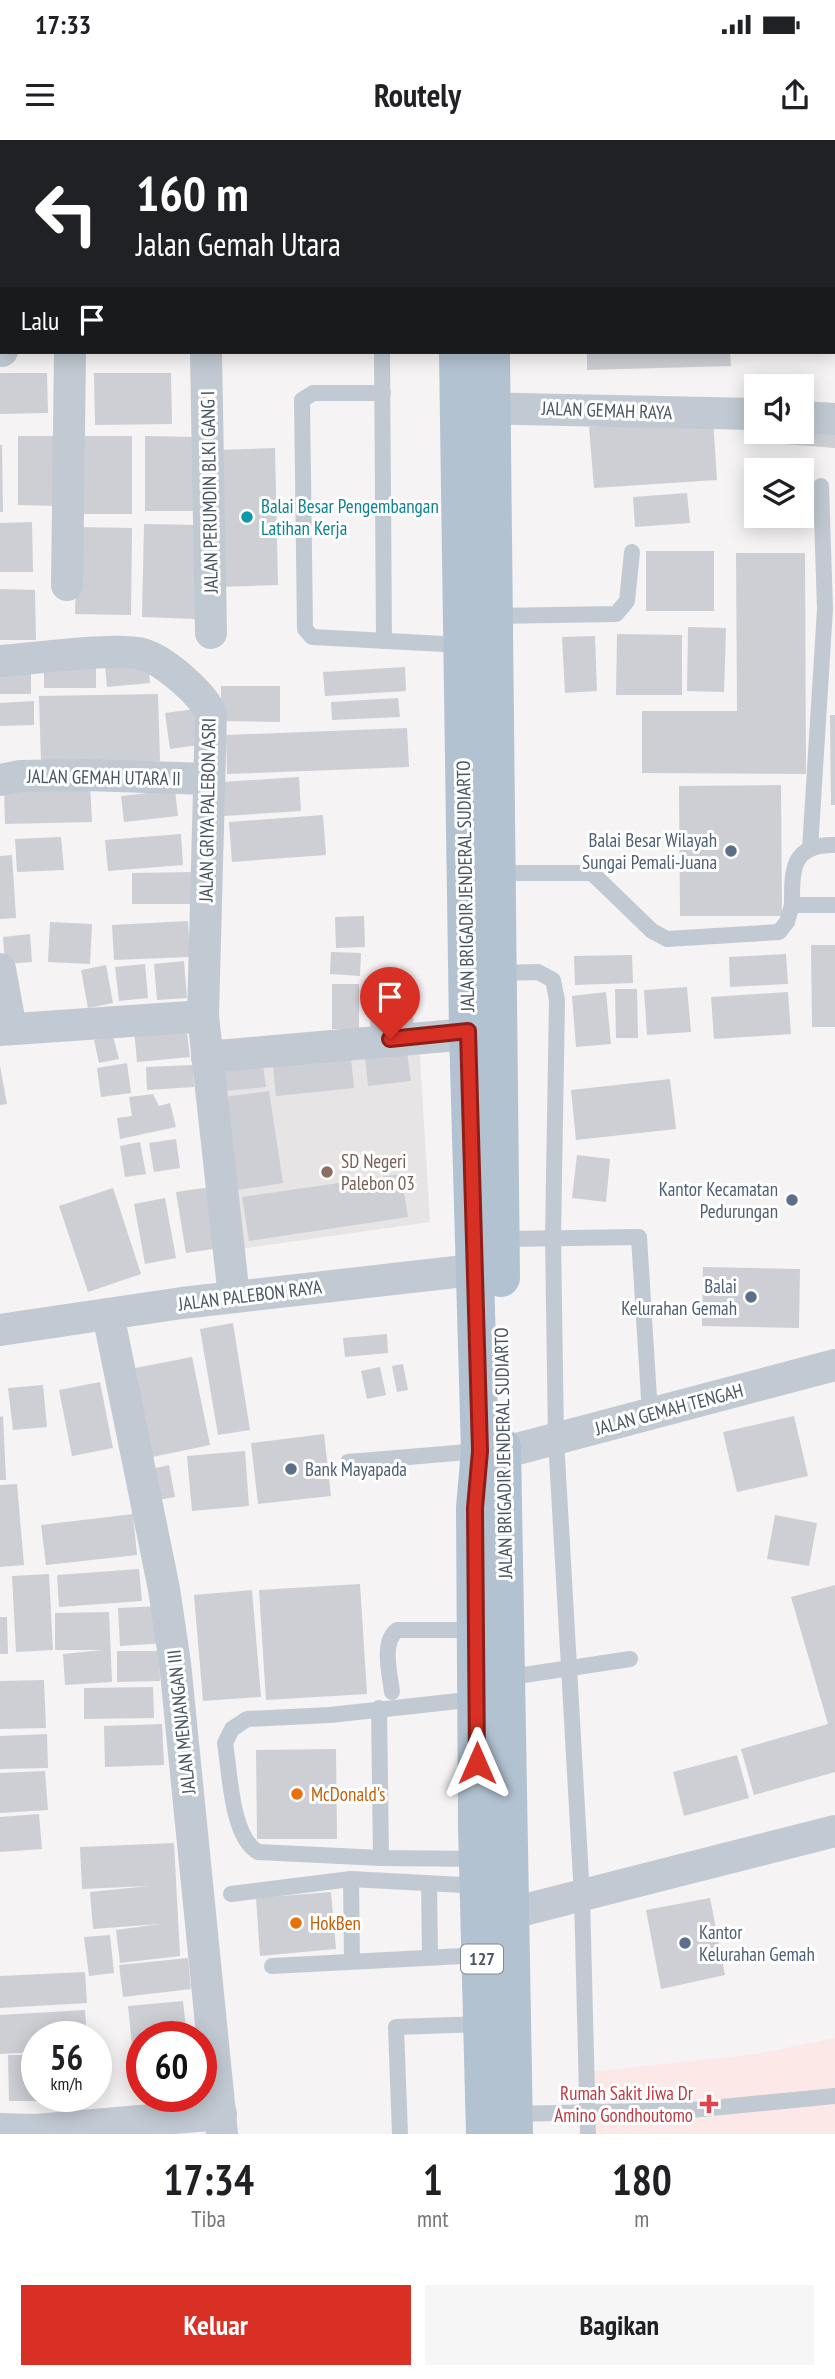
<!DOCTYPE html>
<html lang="id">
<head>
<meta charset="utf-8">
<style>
  :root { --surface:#fff; --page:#f6f6f6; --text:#202124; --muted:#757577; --accent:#d93025 }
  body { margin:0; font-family:"PT Sans Narrow",sans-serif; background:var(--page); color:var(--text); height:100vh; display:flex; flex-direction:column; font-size:26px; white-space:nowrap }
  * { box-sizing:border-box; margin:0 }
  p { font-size:23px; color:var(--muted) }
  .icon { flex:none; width:38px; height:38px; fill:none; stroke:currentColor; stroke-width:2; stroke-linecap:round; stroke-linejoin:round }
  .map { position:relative; height:1994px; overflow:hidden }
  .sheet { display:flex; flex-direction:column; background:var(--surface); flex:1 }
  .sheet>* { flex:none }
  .guide { position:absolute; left:0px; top:0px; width:836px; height:214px; box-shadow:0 4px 18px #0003; background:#202124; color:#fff; overflow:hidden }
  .tools { position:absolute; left:744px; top:234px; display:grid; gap:14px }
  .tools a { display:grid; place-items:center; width:70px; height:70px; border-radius:0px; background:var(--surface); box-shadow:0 4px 18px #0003; font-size:35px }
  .speed { position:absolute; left:21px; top:1881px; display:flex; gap:14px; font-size:35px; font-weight:700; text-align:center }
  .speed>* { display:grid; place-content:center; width:91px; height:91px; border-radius:50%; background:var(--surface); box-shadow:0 4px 18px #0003; line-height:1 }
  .speed small { font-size:18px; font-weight:400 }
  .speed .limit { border:10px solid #d22; background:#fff; color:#111 }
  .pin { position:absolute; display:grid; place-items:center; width:60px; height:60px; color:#fff; margin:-72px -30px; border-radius:50% 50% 50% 0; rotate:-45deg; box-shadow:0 0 7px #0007 }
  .pin .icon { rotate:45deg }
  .me { position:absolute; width:77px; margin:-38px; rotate:0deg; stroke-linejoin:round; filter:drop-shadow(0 0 5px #0008) }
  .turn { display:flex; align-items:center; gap:24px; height:147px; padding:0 21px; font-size:32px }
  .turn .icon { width:91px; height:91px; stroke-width:2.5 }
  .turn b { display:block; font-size:49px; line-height:60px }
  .then { display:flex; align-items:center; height:66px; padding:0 21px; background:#0003; gap:14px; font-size:26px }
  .eta { display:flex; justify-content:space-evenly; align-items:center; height:119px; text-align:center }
  .eta b { font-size:42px; font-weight:700; line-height:49px }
  .primary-button { display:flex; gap:14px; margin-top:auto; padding:14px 21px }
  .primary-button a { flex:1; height:80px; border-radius:0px; background:var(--accent); color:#fff; font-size:28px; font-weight:700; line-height:80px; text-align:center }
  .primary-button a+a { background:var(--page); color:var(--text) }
  .status { display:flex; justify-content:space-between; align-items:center; height:49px; padding:0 35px; background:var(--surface); direction:ltr }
  .status svg { height:19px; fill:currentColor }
  header { display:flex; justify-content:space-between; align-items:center; height:91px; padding:0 21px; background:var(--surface); font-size:32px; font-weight:700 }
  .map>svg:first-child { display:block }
  .education { fill:#e6e4e5 }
  .medical { fill:#fce8e6 }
  .building { fill:#cdcfd5 }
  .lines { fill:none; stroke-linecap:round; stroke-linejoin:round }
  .service { stroke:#c1cad2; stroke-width:16 }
  .minor { stroke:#c1cad2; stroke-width:32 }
  .primary { stroke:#b3c2d1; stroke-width:38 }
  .route-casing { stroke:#8d1f18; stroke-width:18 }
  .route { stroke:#d93025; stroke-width:12 }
  .culture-dot { fill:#0f9aa8; stroke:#fff; stroke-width:2.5 }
  .service-dot { fill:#5c6f8a; stroke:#fff; stroke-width:2.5 }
  .education-dot { fill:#8d6e63; stroke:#fff; stroke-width:2.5 }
  .food-dot { fill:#e8710a; stroke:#fff; stroke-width:2.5 }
  .health-dot { fill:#e0444e; stroke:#fff; stroke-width:2.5 }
  .labels { text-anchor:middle; stroke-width:6; stroke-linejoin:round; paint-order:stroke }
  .shield { fill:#fff; stroke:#808990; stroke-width:2 }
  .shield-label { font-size:18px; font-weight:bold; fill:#4a5661 }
  .street-label { font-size:19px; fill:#4a5661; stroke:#fff }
  .culture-label { font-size:19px; fill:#0d838f; stroke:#fff; text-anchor:start }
  .service-label { font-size:19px; fill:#4e5e75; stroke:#fff; text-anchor:end }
  .education-label { font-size:19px; fill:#785e54; stroke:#fff; text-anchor:start }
  .food-label { font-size:19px; fill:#c56008; stroke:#fff; text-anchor:start }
  .health-label { font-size:19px; fill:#be3a42; stroke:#fff; text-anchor:end }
</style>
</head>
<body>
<div class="status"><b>17:33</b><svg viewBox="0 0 49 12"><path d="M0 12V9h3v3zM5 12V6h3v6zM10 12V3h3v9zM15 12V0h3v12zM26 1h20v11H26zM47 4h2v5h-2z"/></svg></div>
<header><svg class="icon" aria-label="menu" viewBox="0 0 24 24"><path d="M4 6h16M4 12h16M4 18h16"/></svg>Routely<svg class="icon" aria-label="share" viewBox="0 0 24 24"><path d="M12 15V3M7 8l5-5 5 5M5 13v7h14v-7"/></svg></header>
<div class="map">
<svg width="835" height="1994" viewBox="0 0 835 1994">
  <rect width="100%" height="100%" fill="#f5f3f3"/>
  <polygon class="education" points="419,902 430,1082 240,1109 213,921"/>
  <polygon class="medical" points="835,1898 835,1994 586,1994 580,1933 757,1914"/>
  <g class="building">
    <polygon points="587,212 730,212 731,226 587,230"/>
    <polygon points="0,233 47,233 48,273 0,274"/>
    <polygon points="94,233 171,233 172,284 95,285"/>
    <polygon points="713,279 717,340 594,348 589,287"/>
    <polygon points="750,285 756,285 756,292 835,292 835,308 748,301"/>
    <polygon points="18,296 56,296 57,366 18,365"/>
    <rect x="83" y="296" width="49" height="78"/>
    <polygon points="145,296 195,297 195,371 145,371"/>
    <polygon points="0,305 2,305 3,372 0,372"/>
    <polygon points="275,308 278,445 218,447 216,310"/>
    <polygon points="687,353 690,383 635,387 633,357"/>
    <polygon points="32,382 33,432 0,432 0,383"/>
    <polygon points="144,384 198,385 196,479 142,477"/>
    <polygon points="77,387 132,388 131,475 75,474"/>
    <rect x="646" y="411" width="68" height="60"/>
    <polygon points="736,413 805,413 806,634 642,633 642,571 737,571"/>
    <polygon points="0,449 35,450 36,500 0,500"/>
    <polygon points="688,487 726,488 724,552 687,551"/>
    <polygon points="617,494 682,495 682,555 616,555"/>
    <polygon points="595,496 597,551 565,553 562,497"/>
    <polygon points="148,522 150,543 107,547 105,526"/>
    <rect x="44" y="524" width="52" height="24"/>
    <polygon points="405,527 406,551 325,556 323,532"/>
    <rect x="0" y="531" width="31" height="23"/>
    <polygon points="221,546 280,546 280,582 221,581"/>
    <polygon points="158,554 160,621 41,623 39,556"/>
    <polygon points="398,558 400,577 332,580 331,562"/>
    <polygon points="34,561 34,585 0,586 0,563"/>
    <polygon points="194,569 199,605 170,609 165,573"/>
    <polygon points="830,575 835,575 835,665 831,665"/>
    <polygon points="407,588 409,627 227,634 226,595"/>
    <polygon points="299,637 301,671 224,676 222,642"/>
    <polygon points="90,645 92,682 5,684 4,647"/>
    <polygon points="781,645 782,776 680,776 679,646"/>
    <polygon points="175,650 178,676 124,682 121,656"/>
    <polygon points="323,675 326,715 232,722 229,682"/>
    <polygon points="181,694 183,725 108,731 105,700"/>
    <polygon points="61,697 64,730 17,732 15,699"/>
    <polygon points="12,715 16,778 0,779 0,716"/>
    <polygon points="194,732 195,764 132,764 132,733"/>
    <polygon points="364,776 365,807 336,808 335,777"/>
    <polygon points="188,781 190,817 114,820 112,785"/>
    <polygon points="50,782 92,784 90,824 48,822"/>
    <polygon points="30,794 32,822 5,824 3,797"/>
    <polygon points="811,805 835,805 835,887 812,887"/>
    <polygon points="331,812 361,813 360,836 330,834"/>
    <polygon points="786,814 788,844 730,847 729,817"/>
    <polygon points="632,815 633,843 575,845 574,816"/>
    <polygon points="184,821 187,858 157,860 154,824"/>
    <polygon points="145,824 148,858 119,861 115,827"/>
    <polygon points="106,825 113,863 88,868 81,830"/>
    <polygon points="405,835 409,870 369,874 366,839"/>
    <rect x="332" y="844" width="27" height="45"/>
    <polygon points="687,847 691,892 647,895 644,850"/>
    <polygon points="615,849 637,849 638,898 616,898"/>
    <polygon points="606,852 611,904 576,907 572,856"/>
    <polygon points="788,852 791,894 714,899 711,857"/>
    <polygon points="413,874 414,891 371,896 370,877"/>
    <polygon points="186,884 190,917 137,922 134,889"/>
    <polygon points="113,896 119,919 99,923 94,900"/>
    <polygon points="406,905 411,941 368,946 364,909"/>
    <polygon points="350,908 354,948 276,956 272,916"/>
    <polygon points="262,918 266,947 224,951 221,922"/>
    <polygon points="127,923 131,953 101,957 97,928"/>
    <polygon points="193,925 194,947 147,950 146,927"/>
    <polygon points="0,926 7,964 0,965"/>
    <polygon points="670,939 676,989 576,1000 571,950"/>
    <polygon points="269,951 283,1043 237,1050 223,957"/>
    <polygon points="153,954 159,966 170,963 176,987 120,999 117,978 132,976 129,957"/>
    <polygon points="176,999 180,1028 154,1032 149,1003"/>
    <polygon points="140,1002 146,1034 125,1037 120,1006"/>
    <polygon points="577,1015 610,1019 606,1062 572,1058"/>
    <polygon points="401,1034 408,1077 249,1101 242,1057"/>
    <polygon points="211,1047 220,1108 186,1113 176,1052"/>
    <polygon points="113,1048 141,1134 88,1152 59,1066"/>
    <polygon points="165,1058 176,1118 145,1124 134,1064"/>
    <polygon points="703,1127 800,1129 799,1188 702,1186"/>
    <polygon points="233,1183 250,1290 218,1295 200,1189"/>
    <polygon points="387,1194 388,1213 345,1217 343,1198"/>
    <polygon points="192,1217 210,1305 152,1317 135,1228"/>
    <polygon points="403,1224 408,1250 397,1252 392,1226"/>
    <polygon points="380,1227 386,1255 367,1259 361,1231"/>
    <polygon points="100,1242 113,1308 72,1316 59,1250"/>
    <polygon points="43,1245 47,1287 13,1290 8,1248"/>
    <polygon points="3,1276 6,1340 0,1340 0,1277"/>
    <polygon points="794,1276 808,1336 737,1352 723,1292"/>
    <polygon points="324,1294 331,1356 258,1364 251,1303"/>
    <polygon points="245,1311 249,1366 192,1371 187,1316"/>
    <polygon points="169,1325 175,1357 158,1360 152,1329"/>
    <polygon points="17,1344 24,1425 0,1427 0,1345"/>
    <polygon points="133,1374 137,1415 46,1425 41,1385"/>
    <polygon points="775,1375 817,1383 809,1426 767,1419"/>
    <polygon points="139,1429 142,1461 59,1467 57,1435"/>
    <polygon points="49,1434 53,1510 16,1512 12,1436"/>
    <polygon points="360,1444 367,1554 266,1560 259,1450"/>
    <polygon points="835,1445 835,1632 754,1655 741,1609 828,1584 791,1457"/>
    <polygon points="252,1450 261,1557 203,1561 194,1455"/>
    <polygon points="163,1466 165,1503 120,1506 118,1468"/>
    <polygon points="109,1472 112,1542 65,1545 63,1514 103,1510 55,1510 55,1473"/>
    <polygon points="0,1477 7,1477 8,1514 0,1514"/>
    <polygon points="117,1511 159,1511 160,1541 117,1542"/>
    <polygon points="44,1540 46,1588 0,1589 0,1541"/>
    <polygon points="153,1547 154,1578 84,1579 84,1548"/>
    <polygon points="162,1584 164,1625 105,1627 104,1586"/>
    <polygon points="47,1594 48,1628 0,1629 0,1596"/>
    <polygon points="336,1609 337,1699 257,1699 256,1610"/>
    <polygon points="737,1615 749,1658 684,1676 673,1632"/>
    <polygon points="45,1631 48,1670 0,1673 0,1633"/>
    <polygon points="39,1674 42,1709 0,1712 0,1677"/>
    <polygon points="174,1703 180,1816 120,1823 116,1790 160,1784 93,1789 90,1752 149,1746 82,1749 80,1707"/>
    <polygon points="331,1752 336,1809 260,1816 256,1758"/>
    <polygon points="710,1758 725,1835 661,1849 646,1770"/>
    <polygon points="110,1795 114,1833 89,1836 84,1797"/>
    <polygon points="188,1818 191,1849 123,1857 119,1825"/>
    <polygon points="85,1832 87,1863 0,1868 0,1836"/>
    <polygon points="183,1861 187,1897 142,1897 142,1904 132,1905 128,1866"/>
    <polygon points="85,1870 87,1897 37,1897 37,1912 0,1914 0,1875"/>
    <polygon points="8,1915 37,1915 37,1956 43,1956 43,1961 9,1961"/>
  </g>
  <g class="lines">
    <g class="service">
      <polyline points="67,2 67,0"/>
      <polyline points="291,2 291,0"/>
      <polyline points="709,2 711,0"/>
      <polyline points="382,212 384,501"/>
      <polyline points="383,253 313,253 302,260 305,489 312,497 463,505"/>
      <polyline points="493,476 616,474 627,461 632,412"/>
      <polyline points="810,709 825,469 821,346"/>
      <polyline points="496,733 592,733 652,791 667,799 779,792 787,782 792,765 835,765"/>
      <path d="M 792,765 C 792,730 791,704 835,705"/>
      <polyline points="498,833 538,832 553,840 557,860 553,1097 556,1299 582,1756 588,1994"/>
      <polyline points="501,1099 639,1097 650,1274"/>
      <polyline points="348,1322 480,1311"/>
      <polyline points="504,1538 630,1519"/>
      <path d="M 392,1552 C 390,1534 381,1503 397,1490 L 476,1490"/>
      <polyline points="379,1568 381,1718 481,1719"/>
      <path d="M 381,1718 L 258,1712 C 231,1697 230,1632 225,1603 L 232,1589 L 247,1579 L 330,1575 L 477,1559"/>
      <polyline points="351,1739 352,1820"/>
      <polyline points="429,1744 430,1817"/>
      <polyline points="231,1754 351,1739 481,1746"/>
      <polyline points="272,1826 482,1815"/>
      <polyline points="512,1974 691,1970 835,1956"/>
      <polyline points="400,1994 396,1887 482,1884"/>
    </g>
    <g class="minor">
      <polyline points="0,211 2,211"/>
      <polyline points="206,212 211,493"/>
      <polyline points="469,268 756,274"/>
      <polyline points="802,277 835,279"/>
      <polyline points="67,445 70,212"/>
      <path d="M 0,521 C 31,519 117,507 142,514 C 164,520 203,554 211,574 L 203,876"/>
      <polyline points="0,640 20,636 86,635 209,639"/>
      <polyline points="0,829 11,889"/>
      <polyline points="0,890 203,876 234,1157"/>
      <polyline points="207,917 491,892"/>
      <polyline points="108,1174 164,1449 175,1523 222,1994"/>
      <polyline points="0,1190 182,1163 499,1127"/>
      <polyline points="480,1311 502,1313 835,1225"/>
      <polyline points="512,1773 835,1691"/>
      <polyline points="0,1989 36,1990 221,1974"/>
    </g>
    <g class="primary">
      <polyline points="453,0 453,2"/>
      <polyline points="487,0 487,2"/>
      <polyline points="458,212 468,891 480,1311 475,1368 477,1686 485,1994"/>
      <polyline points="491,212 501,1138"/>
      <polyline points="502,1307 514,1994"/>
    </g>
  </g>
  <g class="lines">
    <g class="route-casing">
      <polyline id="route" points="390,899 468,891 480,1311 475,1368 477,1623"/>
    </g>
    <use href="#route" class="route"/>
  </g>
  <circle class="culture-dot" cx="247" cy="377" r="7"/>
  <g class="service-dot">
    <circle cx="731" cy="711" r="7"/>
    <circle cx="792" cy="1060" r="7"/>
    <circle cx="751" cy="1157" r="7"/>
    <circle cx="291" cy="1329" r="7"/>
    <circle cx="685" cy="1803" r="7"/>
  </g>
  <circle class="education-dot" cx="327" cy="1032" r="7"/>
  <g class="food-dot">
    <circle cx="297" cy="1654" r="7"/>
    <circle cx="296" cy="1783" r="7"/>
  </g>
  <path class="health-dot" d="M705.5 1953.5h7v7h7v7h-7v7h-7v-7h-7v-7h7z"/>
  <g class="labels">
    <rect class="shield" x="461" y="1804.5" width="42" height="29" rx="5"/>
    <g class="shield-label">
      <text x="482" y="1825">127</text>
    </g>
    <g class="street-label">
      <text transform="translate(607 270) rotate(2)" y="7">JALAN GEMAH RAYA</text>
      <text transform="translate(209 352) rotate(-91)" y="7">JALAN PERUMDIN BLKI GANG I</text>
      <text transform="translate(104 637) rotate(1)" y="7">JALAN GEMAH UTARA II</text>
      <text transform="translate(207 670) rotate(-89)" y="7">JALAN GRIYA PALEBON ASRI</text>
      <text transform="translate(465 746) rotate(-91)" y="7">JALAN BRIGADIR JENDERAL SUDIARTO</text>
      <text transform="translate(250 1155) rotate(-7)" y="7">JALAN PALEBON RAYA</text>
      <text transform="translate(669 1269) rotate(-15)" y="7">JALAN GEMAH TENGAH</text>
      <text transform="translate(503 1313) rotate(-91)" y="7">JALAN BRIGADIR JENDERAL SUDIARTO</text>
      <text transform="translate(181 1582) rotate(-96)" y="7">JALAN MENJANGAN III</text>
    </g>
    <g class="culture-label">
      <text x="261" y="373">Balai Besar Pengembangan<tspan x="261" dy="22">Latihan Kerja</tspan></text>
    </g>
    <g class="service-label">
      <text x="717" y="707">Balai Besar Wilayah<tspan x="717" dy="22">Sungai Pemali-Juana</tspan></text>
      <text x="778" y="1056">Kantor Kecamatan<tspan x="778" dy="22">Pedurungan</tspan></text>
      <text x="737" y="1153">Balai<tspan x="737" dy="22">Kelurahan Gemah</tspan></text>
      <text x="305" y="1336" text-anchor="start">Bank Mayapada</text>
      <text x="699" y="1799" text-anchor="start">Kantor<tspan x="699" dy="22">Kelurahan Gemah</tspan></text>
    </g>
    <g class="education-label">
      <text x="341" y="1028">SD Negeri<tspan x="341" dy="22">Palebon 03</tspan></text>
    </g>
    <g class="food-label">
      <text x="311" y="1661">McDonald's</text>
      <text x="310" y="1790">HokBen</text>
    </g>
    <g class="health-label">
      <text x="693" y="1960">Rumah Sakit Jiwa Dr<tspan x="693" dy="22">Amino Gondhoutomo</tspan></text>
    </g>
  </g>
</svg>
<div class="tools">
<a><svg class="icon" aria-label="sound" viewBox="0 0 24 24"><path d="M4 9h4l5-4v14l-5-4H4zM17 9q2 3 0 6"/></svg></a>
<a><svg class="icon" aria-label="layers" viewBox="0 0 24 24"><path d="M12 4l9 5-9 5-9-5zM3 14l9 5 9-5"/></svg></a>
</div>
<div class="speed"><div>56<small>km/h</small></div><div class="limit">60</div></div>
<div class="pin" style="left:390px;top:899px;background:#d93025"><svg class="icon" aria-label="arrive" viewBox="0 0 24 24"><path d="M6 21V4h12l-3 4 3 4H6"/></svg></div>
<svg class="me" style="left:477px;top:1623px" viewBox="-20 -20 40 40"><path d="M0-17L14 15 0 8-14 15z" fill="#d93025" stroke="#fff" stroke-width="4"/></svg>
<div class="guide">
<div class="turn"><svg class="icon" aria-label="left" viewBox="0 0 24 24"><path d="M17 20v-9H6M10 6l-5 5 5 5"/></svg><div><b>160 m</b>Jalan Gemah Utara</div></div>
<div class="then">Lalu<svg class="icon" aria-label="arrive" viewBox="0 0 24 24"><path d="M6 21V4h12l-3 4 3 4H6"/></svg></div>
</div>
</div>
<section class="sheet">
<div class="eta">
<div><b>17:34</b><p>Tiba</p></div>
<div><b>1</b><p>mnt</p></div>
<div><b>180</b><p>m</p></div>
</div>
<div class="primary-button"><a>Keluar</a><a>Bagikan</a></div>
</section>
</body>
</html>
